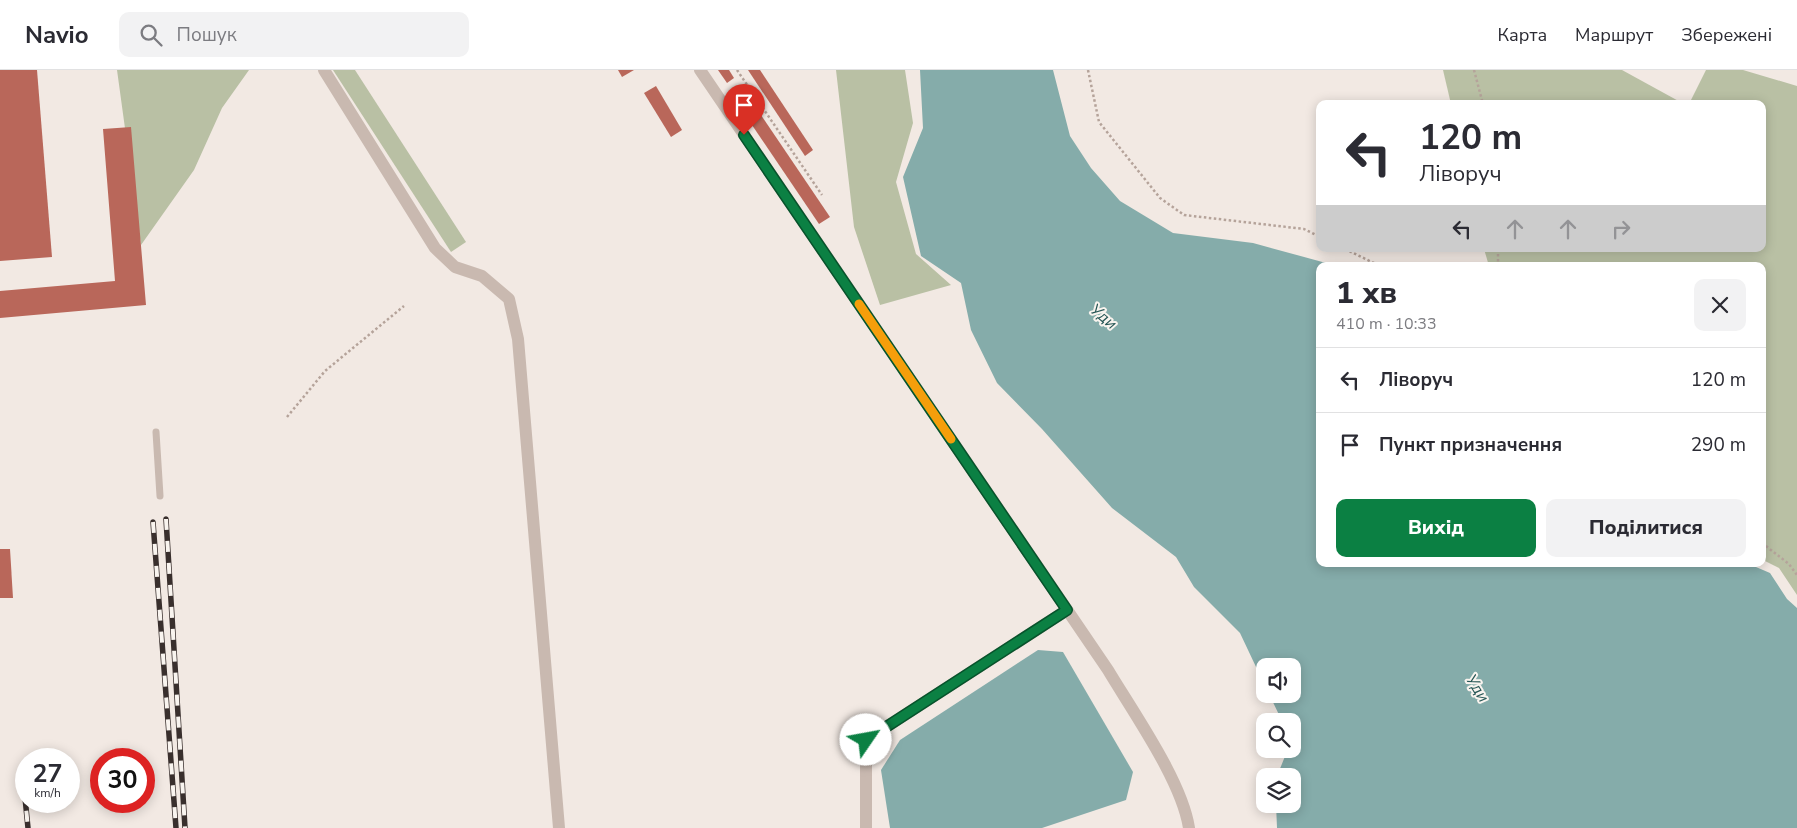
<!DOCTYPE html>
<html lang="uk">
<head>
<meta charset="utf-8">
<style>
  :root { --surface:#fff; --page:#f2f2f3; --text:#2b2b33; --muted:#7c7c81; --line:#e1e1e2; --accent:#0b8043 }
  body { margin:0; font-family:"Nunito Sans",sans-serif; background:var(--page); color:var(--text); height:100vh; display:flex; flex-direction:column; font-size:19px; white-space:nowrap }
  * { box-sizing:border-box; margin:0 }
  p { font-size:16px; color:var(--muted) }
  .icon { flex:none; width:28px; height:28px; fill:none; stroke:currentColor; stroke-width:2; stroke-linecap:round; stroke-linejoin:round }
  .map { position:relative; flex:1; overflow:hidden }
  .side { position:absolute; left:1316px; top:192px; width:450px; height:305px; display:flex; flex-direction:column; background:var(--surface); border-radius:10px; box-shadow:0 2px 12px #0003 }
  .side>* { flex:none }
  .hud { position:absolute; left:1316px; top:30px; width:450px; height:152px; border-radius:10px; box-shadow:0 2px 12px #0003; background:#fff; color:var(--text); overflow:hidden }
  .controls { position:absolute; left:1256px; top:588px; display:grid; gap:10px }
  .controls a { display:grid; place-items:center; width:45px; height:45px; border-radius:10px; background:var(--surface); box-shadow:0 2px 12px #0003; font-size:25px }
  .speed { position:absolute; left:15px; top:678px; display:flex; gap:10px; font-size:25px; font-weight:700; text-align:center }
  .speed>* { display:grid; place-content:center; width:65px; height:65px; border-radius:50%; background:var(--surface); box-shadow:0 2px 12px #0003; line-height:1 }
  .speed small { font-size:12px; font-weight:400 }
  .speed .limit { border:8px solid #d22; background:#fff; color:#111 }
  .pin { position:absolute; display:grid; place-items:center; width:42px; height:42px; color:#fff; margin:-51px -21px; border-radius:50% 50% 50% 0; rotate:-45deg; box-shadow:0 0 5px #0007 }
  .pin .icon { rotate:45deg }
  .me { position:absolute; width:55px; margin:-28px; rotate:57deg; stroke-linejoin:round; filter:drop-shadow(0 0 4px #0008) }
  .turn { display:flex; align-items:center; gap:18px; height:105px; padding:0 20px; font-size:22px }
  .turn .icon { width:65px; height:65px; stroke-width:2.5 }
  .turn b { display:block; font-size:35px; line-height:42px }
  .lanes { display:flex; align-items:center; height:48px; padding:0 20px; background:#0003; justify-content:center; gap:25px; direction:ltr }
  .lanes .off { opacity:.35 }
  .round { display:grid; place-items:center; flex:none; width:52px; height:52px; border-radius:10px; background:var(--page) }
  .head { display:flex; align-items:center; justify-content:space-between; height:85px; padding:0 20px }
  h1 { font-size:30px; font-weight:800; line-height:38px }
  .primary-button { display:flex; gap:10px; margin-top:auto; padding:10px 20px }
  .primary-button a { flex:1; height:58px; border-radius:10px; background:var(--accent); color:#fff; font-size:20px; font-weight:800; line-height:58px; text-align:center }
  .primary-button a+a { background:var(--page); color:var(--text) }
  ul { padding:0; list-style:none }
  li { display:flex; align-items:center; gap:15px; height:65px; padding:0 20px; border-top:1px solid var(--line) }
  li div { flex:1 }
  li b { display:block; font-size:19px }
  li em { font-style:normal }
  header { display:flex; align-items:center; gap:30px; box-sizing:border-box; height:70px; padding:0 25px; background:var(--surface); border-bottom:1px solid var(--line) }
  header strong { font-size:24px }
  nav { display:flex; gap:28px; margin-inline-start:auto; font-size:18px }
  .search { width:350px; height:45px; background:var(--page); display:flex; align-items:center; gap:12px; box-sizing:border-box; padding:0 18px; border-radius:10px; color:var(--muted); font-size:19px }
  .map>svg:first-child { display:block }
  .green { fill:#b9c0a4 }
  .water { fill:#85acaa }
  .building { fill:#b9675a }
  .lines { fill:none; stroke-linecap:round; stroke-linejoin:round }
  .path { stroke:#b5a39a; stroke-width:2.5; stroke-dasharray:2.5 2.5; stroke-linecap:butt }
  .lane { stroke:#c9b9b0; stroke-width:7 }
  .street { stroke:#c9b9b0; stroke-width:12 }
  .rail-casing { stroke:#392f2d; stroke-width:5.5 }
  .rail { stroke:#f9f4ef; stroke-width:4; stroke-dasharray:11; stroke-linecap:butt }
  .route-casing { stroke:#07532c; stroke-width:12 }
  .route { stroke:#0b8043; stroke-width:9 }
  .slow { stroke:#f59e0b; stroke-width:9 }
  .labels { text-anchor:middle; stroke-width:4; stroke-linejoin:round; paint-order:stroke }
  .water-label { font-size:16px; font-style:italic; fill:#265655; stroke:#f9f4ef }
</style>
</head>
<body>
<header>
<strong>Navio</strong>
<div class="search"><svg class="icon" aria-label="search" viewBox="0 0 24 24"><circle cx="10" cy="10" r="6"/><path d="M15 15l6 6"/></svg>Пошук</div>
<nav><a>Карта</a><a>Маршрут</a><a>Збережені</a></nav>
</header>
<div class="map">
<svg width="1797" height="758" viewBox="0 0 1797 758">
  <rect width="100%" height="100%" fill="#f2e9e3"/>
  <g class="green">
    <polygon points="117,0 249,0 222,38 194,100 141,175"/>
    <polygon points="333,0 355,0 466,172 451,182"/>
    <polygon points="836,0 905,0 913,53 896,112 916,184 951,215 880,235 854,157"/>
    <polygon points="1443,0 1622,0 1684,34 1451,34"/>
    <polygon points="1706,0 1743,0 1797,16 1797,525 1779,498 1763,490 1762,196 1489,196 1484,179 1762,179 1762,34 1689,34"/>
  </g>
  <g class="water">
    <polygon points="920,0 1053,0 1070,66 1091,98 1120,131 1173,163 1253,173 1337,196 1320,196 1320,494 1749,494 1770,503 1787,529 1797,538 1797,758 1277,758 1276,734 1292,734 1292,706 1277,706 1288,679 1292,679 1292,651 1282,651 1269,624 1292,624 1292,596 1265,596 1265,616 1240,563 1194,517 1176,487 1112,438 1042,359 997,313 971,260 961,213 921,186 903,107 923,58"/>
    <polygon points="1038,580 1063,582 1133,702 1126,730 1042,758 890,758 881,700 900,670"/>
  </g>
  <g class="building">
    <polygon points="0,0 37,0 52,187 0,191"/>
    <polygon points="618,0 634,0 622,7"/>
    <polygon points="718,0 729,0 734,8 727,13"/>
    <polygon points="748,0 760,0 813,80 805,86"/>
    <polygon points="656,16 682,60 671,67 644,23"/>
    <polygon points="744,20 830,147 819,154 733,27"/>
    <polygon points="131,57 146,235 0,248 0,221 115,211 103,59"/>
    <polygon points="0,479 10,479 13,528 0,528"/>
  </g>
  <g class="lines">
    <g class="path">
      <polyline points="737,0 822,125"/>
      <polyline points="1088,0 1099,52 1160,128 1184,145 1304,159 1320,167"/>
      <polyline points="1474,0 1483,34"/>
      <polyline points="1345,179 1380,196"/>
      <polyline points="1498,179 1498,196"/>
      <polyline points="287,347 325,301 404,236"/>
      <polyline points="1762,473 1789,494 1797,505"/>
    </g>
    <polyline class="lane" points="156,362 160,426"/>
    <g class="street">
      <polyline points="324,0 435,178 455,197 482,206 509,229 518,269 559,758"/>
      <path d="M 700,0 L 1108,600 C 1133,642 1182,711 1189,758"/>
      <polyline points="866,758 866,670 1067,540"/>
    </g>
    <g class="rail-casing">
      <g id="rail">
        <polyline points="166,449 185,758"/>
        <polyline points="153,452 176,758"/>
        <polyline points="22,697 28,758"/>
      </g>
    </g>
    <use href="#rail" class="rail"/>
  </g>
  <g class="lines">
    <g class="route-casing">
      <polyline id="route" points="744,65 1067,540 866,670"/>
    </g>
    <use href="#route" class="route"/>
    <polyline class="slow" points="859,234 951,369"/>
  </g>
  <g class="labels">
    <g class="water-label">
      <text transform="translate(1104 246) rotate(40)" y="6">Уди</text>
      <text transform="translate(1478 618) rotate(58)" y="6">Уди</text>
    </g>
  </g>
</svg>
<div class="controls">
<a><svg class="icon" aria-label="sound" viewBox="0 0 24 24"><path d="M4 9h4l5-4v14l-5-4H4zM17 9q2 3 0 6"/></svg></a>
<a><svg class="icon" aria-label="search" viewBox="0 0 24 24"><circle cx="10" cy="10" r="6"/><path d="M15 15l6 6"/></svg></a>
<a><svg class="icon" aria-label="layers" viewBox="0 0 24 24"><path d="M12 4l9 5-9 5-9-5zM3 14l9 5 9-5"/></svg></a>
</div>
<div class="speed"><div>27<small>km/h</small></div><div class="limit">30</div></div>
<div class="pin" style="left:744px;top:65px;background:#d93025"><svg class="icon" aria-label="arrive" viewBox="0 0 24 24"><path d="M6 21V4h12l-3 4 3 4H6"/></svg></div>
<svg class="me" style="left:866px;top:670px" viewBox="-20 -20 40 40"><circle r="19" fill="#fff"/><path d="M0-13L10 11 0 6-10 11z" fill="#0b8043"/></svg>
<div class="hud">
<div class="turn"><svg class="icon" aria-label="left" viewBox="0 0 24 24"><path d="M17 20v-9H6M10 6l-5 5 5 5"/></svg><div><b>120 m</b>Ліворуч</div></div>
<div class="lanes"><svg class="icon" aria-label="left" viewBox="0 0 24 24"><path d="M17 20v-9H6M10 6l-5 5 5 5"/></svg><svg class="icon off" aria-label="ahead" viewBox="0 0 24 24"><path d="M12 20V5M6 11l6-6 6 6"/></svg><svg class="icon off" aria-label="ahead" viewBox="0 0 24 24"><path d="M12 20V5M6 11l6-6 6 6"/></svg><svg class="icon off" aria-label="right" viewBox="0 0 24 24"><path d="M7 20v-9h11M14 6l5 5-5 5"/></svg></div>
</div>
<section class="side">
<div class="head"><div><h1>1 хв</h1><p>410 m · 10:33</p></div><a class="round"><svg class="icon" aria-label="close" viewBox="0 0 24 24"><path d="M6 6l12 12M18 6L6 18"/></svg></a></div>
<ul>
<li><svg class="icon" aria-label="left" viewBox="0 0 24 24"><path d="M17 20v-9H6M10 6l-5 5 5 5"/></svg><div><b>Ліворуч</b></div><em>120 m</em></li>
<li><svg class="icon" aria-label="arrive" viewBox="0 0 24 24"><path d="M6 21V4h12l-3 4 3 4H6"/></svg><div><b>Пункт призначення</b></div><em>290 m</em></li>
</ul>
<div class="primary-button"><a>Вихід</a><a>Поділитися</a></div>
</section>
</div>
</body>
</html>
